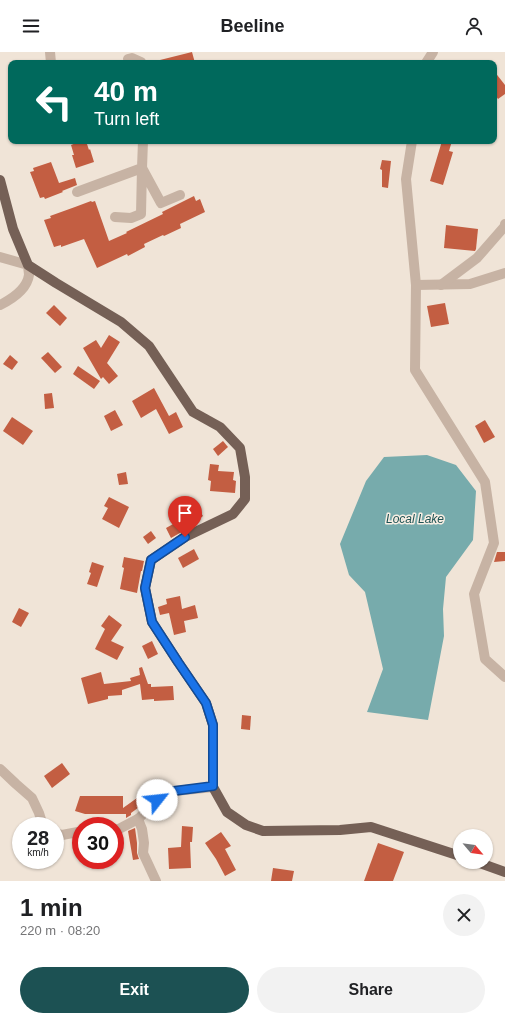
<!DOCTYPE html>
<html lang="en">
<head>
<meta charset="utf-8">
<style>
  :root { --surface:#fff; --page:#f2f2f2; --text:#202124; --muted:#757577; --accent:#1c5153 }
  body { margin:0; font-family:Arial,sans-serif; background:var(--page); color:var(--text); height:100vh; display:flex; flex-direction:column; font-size:15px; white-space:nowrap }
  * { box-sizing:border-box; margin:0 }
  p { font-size:13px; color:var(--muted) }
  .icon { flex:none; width:22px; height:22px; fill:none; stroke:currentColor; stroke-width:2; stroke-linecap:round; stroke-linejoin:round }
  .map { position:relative; height:829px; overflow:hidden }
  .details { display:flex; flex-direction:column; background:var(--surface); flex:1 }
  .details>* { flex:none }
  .top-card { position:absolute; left:8px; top:8px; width:489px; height:84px; border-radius:8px; box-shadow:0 1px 3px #0004; background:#00695c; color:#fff; overflow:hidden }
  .needle { width:26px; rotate:119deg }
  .fabs { position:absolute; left:453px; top:777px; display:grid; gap:8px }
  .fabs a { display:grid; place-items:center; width:40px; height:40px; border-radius:50%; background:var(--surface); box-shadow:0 1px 3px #0004; font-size:20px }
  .speed { position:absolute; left:12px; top:765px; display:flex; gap:8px; font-size:20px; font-weight:700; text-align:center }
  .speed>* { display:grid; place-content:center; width:52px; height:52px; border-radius:50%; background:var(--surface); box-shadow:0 1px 3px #0004; line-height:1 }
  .speed small { font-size:10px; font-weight:400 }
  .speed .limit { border:6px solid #d22; background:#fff; color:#111 }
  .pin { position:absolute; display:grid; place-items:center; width:34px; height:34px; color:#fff; margin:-41px -17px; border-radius:50% 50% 50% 0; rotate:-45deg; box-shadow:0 0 4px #0007 }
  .pin .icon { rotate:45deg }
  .me { position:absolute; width:44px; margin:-22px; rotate:61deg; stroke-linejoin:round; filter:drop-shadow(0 0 3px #0008) }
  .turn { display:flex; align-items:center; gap:14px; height:84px; padding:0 20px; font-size:18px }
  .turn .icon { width:52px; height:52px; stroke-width:2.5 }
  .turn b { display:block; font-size:28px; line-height:34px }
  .round { display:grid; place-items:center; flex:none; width:42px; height:42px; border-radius:21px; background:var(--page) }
  .head { display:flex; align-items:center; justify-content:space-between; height:68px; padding:0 20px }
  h1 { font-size:24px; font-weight:700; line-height:30px }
  .button { display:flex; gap:8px; margin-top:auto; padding:8px 20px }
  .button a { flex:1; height:46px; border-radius:24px; background:var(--accent); color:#fff; font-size:16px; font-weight:700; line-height:46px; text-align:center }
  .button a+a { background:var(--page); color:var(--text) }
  header { display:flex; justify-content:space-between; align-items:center; height:52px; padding:0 20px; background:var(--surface); font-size:18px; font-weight:700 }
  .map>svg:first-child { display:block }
  .water { fill:#77abac }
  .building { fill:#c35e42 }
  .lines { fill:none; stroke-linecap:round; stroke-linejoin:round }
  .minor { stroke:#c7b3a4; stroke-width:10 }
  .major { stroke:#756056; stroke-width:10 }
  .route-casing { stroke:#114b97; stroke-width:10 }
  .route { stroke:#1a73e8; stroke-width:7 }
  .labels { text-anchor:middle; stroke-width:3; stroke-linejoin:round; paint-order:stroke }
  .water-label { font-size:12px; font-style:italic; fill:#1c5153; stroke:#f8eee3 }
</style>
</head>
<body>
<header><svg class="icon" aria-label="menu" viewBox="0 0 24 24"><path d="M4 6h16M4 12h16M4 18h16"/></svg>Beeline<svg class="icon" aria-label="person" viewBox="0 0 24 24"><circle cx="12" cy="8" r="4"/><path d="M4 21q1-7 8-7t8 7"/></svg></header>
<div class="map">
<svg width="505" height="829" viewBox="0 0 505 829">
  <rect width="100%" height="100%" fill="#f0e4d7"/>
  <polygon class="water" points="427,403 456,413 476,439 473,488 446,525 443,557 444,584 428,668 367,660 383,617 365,540 349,523 340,492 366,429 384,405"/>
  <g class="building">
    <polygon points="192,0 195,11 160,11 160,8"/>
    <polygon points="494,19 505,33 505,42 498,47 494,41"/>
    <polygon points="76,89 86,89 89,98 90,97 94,110 76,116 72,103 74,103 71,93 76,91"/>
    <polygon points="442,89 452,89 449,99 453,100 443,133 430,129"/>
    <polygon points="382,108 391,109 388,136 382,135 382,118 380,117"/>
    <polygon points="51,110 59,131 75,126 77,133 62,139 63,140 45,147 44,145 40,146 30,120 34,119 33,116"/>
    <polygon points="194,144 196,149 200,147 205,160 180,172 181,176 164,184 163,183 144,192 145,195 128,204 127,202 97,216 84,187 61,195 61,193 54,195 44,168 51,166 50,164 75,155 91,149 92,150 95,149 109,189 127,181 126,180 163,162 162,160"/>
    <polygon points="446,173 478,177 476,197 475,199 444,196"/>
    <polygon points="445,251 449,272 431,275 427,254"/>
    <polygon points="54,253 67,266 60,274 46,261"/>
    <polygon points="109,283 120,290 107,311 118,324 109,332 103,325 101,327 83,296 96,288 101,296"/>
    <polygon points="48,300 62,315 55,321 41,306"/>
    <polygon points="10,303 18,310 12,318 3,312"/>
    <polygon points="78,314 100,329 94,337 73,322"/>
    <polygon points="154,336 169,364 176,360 183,375 169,382 156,357 141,366 132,349"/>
    <polygon points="52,341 54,356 45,357 44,342"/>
    <polygon points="115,358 123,373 111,379 104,364"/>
    <polygon points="12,365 33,379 23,393 3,379"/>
    <polygon points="485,368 495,385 484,391 475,374"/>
    <polygon points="223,389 228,395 218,404 213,397"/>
    <polygon points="210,412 219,413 218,419 234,420 233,428 236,429 235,441 210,439 211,429 208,428"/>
    <polygon points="126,420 128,432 119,433 117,422"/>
    <polygon points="109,445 129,455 119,476 102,467 108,456 104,454"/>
    <polygon points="194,450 203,464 186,476 187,477 171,486 166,476 175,471 171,465"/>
    <polygon points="151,479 156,486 148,492 143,485"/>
    <polygon points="194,497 199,507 183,516 178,506"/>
    <polygon points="497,500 505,500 505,509 494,510"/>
    <polygon points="124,505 144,509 142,519 141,519 137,541 120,537 124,516 122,515"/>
    <polygon points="92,510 104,514 97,535 87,532 91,521 89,520"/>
    <polygon points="180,544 182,557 195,553 198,566 184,569 186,580 174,583 169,561 160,563 158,555 167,552 166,547"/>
    <polygon points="19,556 29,561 21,575 12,570"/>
    <polygon points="109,563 122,573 111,589 124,595 117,608 95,597 105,577 101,574"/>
    <polygon points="152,589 158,602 148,607 142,594"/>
    <polygon points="142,615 148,632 151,632 151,635 173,634 174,648 154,649 154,647 142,648 140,632 122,638 122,643 108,644 108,647 88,652 81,626 101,620 104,632 131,629 130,626 140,623 139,616"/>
    <polygon points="242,663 251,664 250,678 241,677"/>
    <polygon points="62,711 70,722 52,736 44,724"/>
    <polygon points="80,744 123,744 123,756 137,746 142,753 131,761 131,763 126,766 126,762 127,762 85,762 75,759"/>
    <polygon points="182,774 193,775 192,790 190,790 191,816 169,817 168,796 181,795"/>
    <polygon points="135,776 137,791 137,801 139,807 133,808 128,779"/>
    <polygon points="221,780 231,794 225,797 236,818 225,824 216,807 205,791"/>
    <polygon points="378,791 404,800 393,829 364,829"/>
    <polygon points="273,816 294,819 292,829 271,829"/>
  </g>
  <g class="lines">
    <g class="minor">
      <polyline points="50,0 51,11"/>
      <polyline points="128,7 132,6 141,10 141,11"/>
      <polyline points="426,11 433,0"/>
      <polyline points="412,89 406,127 416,233 415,318 485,430 494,491 474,542 485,607 505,625"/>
      <polyline points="77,140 142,116 143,89"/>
      <polyline points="115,165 131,166 141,162 142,116 161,151 180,143"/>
      <path d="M 0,205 L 28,213 C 28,216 29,220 29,223 C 27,237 12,247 0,253"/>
      <polyline points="416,233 470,232 505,221"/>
      <polyline points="441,233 477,206 505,174 505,172"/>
      <polyline points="0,717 16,732 32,746 39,761 43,774"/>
      <polyline points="138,767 142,777 144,791 143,801 156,829"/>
      <polyline points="115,779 138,767 166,740 213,735"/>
      <polyline points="55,781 62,783 78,780 81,781"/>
    </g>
    <g class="major">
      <polyline points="0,128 13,177 28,213 56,231 121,270 149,294 193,360 220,375 240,396 245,425 245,447 233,462 185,485 151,508 145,536 152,570 178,610 206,651 213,673 213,735 227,760 246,773 263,779 340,778 371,775 460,804"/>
      <polyline points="477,810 505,820"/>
    </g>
  </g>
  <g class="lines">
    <g class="route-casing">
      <polyline id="route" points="157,748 166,740 213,734 213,673 206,651 178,610 152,570 145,536 151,508 185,485"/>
    </g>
    <use href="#route" class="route"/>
  </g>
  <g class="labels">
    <g class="water-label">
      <text x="415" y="471">Local Lake</text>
    </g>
  </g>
</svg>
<div class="fabs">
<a><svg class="needle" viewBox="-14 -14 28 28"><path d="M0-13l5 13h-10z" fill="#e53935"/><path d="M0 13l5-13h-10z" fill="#757577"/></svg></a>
</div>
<div class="speed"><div>28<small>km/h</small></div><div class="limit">30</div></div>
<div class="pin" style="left:185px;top:485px;background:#d93025"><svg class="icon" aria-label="arrive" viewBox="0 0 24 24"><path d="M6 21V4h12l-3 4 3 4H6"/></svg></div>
<svg class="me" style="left:157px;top:748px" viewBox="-20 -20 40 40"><circle r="19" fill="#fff"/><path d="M0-13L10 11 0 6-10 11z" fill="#1a73e8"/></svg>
<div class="top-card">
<div class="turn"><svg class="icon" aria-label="left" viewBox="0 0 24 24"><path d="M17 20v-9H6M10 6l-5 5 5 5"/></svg><div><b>40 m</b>Turn left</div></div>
</div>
</div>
<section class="details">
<div class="head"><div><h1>1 min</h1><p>220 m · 08:20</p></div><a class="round"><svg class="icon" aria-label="close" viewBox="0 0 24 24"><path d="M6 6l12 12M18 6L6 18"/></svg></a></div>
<div class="button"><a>Exit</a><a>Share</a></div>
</section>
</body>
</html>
